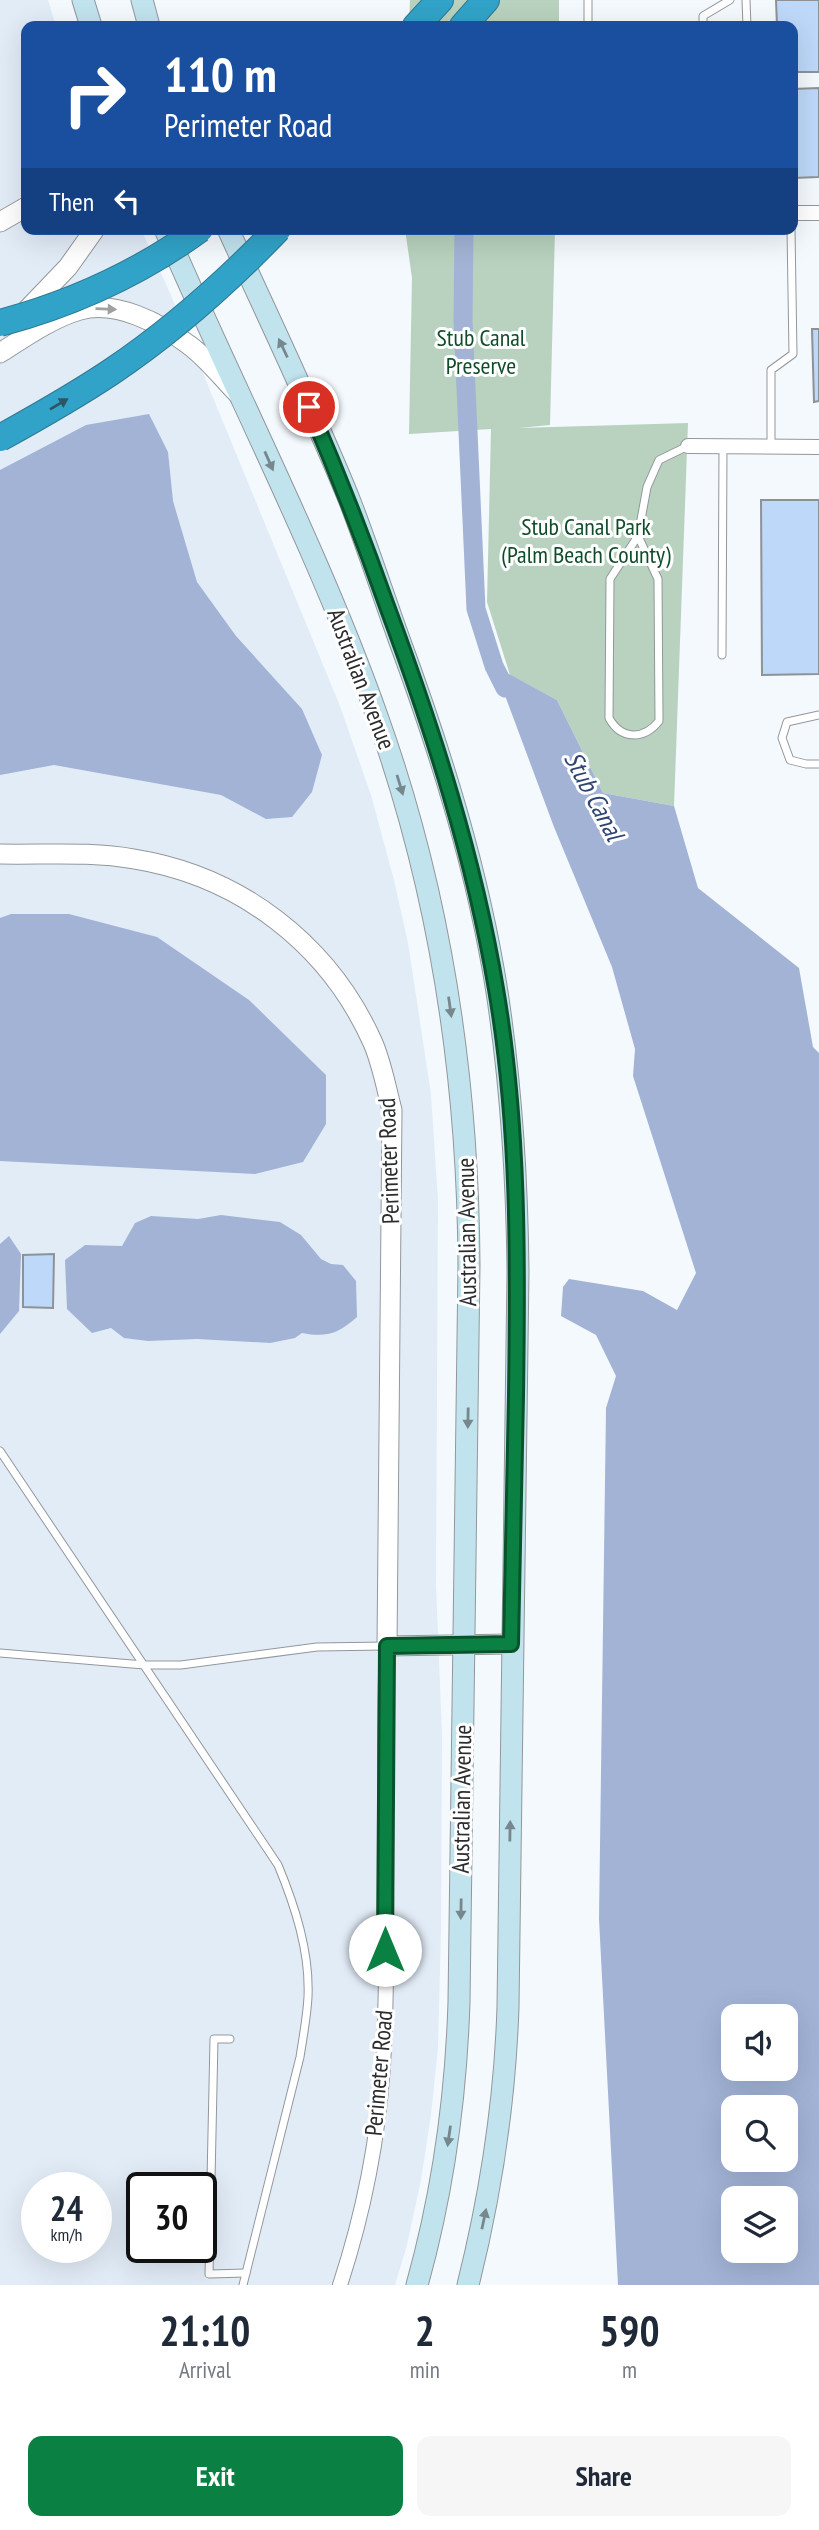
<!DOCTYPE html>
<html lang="en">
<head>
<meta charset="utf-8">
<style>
  :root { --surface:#fff; --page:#f6f6f7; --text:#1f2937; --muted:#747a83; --accent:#0b8043 }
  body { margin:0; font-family:"PT Sans Narrow",sans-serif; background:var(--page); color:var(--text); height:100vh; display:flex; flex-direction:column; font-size:26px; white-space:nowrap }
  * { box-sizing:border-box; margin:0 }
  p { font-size:23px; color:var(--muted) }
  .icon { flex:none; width:38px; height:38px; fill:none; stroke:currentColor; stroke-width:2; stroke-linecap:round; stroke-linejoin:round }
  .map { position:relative; height:2285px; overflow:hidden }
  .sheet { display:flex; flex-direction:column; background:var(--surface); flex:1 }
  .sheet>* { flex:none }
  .top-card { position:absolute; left:21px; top:21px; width:777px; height:214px; border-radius:14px; box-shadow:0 7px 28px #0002; background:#1a4fa0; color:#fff; overflow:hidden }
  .fabs { position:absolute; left:721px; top:2004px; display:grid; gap:14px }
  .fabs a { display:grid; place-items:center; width:77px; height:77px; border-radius:14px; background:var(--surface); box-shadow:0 7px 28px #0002; font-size:35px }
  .speed { position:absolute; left:21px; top:2172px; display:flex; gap:14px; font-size:35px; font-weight:700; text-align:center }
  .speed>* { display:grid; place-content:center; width:91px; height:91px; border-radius:50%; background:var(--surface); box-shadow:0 7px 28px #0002; line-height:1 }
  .speed small { font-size:18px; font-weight:400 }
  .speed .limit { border:4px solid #111; border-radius:10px; background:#fff; color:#111 }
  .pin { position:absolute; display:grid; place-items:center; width:60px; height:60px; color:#fff; margin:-30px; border:4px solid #fff; border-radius:50%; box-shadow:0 2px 7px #0007 }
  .me { position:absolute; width:77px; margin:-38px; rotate:0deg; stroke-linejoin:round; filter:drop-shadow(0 0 5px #0008) }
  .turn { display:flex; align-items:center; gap:24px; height:147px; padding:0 28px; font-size:32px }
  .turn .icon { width:91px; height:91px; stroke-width:2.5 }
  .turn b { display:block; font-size:49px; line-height:60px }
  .then { display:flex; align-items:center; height:66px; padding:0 28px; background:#0003; gap:14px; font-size:26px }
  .eta { display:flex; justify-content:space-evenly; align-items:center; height:119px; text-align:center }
  .eta b { font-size:42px; font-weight:800; line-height:49px }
  .cta { display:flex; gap:14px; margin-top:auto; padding:14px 28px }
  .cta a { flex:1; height:80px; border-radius:14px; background:var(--accent); color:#fff; font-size:28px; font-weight:800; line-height:80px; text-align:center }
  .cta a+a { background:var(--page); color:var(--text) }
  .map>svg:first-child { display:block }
  .built { fill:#e2ecf7; fill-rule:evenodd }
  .green { fill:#b8d2bf }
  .water { fill:#a2b3d6; fill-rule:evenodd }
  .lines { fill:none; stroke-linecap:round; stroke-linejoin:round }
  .canal { stroke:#a2b3d6; stroke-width:19 }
  .building { fill:#bdd8f9; stroke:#8e9296; stroke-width:2 }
  .service-casing { stroke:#93979b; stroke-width:9 }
  .minor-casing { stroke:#93979b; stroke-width:16 }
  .tertiary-casing { stroke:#93979b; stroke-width:21 }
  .secondary-casing { stroke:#93979b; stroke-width:23 }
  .motorway-casing { stroke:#2f7992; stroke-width:28 }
  .service { stroke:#fff; stroke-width:7 }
  .minor { stroke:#fff; stroke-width:14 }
  .tertiary { stroke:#fff; stroke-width:19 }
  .secondary { stroke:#c1e3ee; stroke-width:21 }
  .motorway { stroke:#31a3c8; stroke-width:26 }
  .motorway-bridge-casing { stroke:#2f7992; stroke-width:28; stroke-linecap:butt }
  .motorway-bridge { stroke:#31a3c8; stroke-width:26 }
  .oneway { fill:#9fa0a1 }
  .oneway2 { fill:#76888e }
  .oneway3 { fill:#2c5664 }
  .route-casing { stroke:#07532c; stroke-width:18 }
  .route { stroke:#0b8043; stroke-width:12 }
  .labels { text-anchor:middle; stroke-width:6; stroke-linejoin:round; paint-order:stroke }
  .park-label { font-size:24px; fill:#104c2a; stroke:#fff }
  .street-label { font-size:24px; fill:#2a2c2e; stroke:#fff }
  .water-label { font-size:26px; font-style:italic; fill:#2f4473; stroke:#fff }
</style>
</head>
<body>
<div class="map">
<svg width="819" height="2285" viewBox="0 0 819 2285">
  <rect width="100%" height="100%" fill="#f4f9fe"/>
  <path class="built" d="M 0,0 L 48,0 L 56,26 L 26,26 L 26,229 L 141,229 L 170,293 L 340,706 L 371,795 L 394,880 L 408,943 L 431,1094 L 438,1200 L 436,1584 L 442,1735 L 441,1930 L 438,2048 L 431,2115 L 421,2180 L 407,2245 L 395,2285 L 0,2285 ZM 37,2188 L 96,2188 L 96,2247 L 37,2247 ZM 142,2188 L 201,2188 L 201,2247 L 142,2247 Z"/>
  <g class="green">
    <polygon points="410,0 559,0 559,26 409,26"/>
    <polygon points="405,229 555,229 550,425 519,428 688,423 674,806 603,793 557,700 510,675 487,602 491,429 409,434 412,278"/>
  </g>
  <g class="water">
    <polygon points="149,414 168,452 173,501 197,582 236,636 302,709 322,755 312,792 292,817 266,819 221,795 54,765 0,775 0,470 86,425"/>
    <path d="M 494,666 L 557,700 L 603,793 L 674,806 L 698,888 L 799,968 L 813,1047 L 819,1053 L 819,2285 L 618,2285 L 599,1919 L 606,1408 L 616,1376 L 596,1335 L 561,1316 L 563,1287 L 569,1279 L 643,1291 L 677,1310 L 696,1273 L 633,1076 L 635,1049 L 612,967 L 554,827 ZM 786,2016 L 786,2068 L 733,2068 L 733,2016 ZM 786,2107 L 786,2160 L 733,2160 L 733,2107 ZM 786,2198 L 786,2250 L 733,2250 L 733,2198 Z"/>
    <polygon points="11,914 69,914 157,937 249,1000 326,1075 326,1124 303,1162 255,1174 0,1161 0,918"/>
    <path d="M 151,1216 L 198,1219 L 221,1215 L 280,1222 L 301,1235 L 321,1259 L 331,1264 L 343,1265 L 356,1281 L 357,1317 C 339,1333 327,1338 302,1333 L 295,1338 L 270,1343 L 197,1339 L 148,1341 L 124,1338 L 111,1328 L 92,1333 L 67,1309 L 65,1260 L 85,1245 L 122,1246 L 135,1223 Z"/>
    <polygon points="9,1236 21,1254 19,1311 0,1334 0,1244"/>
  </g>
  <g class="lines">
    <polyline class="canal" points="464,229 463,321 476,609 494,666 505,688"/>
  </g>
  <g class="building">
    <polygon points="776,0 819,0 819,72 793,72 793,26 777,26"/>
    <polygon points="819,88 819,177 793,178 793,89"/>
    <polygon points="812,329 819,329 819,401 814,402"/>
    <polygon points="761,500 819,500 819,674 762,675"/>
    <polygon points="54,1254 53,1308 23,1307 23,1255"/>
  </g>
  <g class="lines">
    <g class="service-casing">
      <g id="service">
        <polyline points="746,0 747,26"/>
        <polyline points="588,26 588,0"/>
        <polyline points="703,26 703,16 730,0"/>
        <polyline points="771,447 771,370 793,354 791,229"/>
        <path d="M 638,536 L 610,579 L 609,718 C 621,740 644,740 659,721 L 658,579 L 638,536 L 647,487 L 659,460 L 688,446"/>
        <polyline points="722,655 723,447"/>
        <polyline points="819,715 787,722 782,738 790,760 806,764 819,764"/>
        <path d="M 0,1451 L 278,1865 C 295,1906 310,1952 308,1997 C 307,2017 303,2037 300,2057 L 243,2285"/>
        <polyline points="0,1653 144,1665 181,1665 317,1647 386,1646"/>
        <polyline points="230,2039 214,2039 209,2274 246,2273"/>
      </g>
    </g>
    <g class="minor-casing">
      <g id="minor">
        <polyline points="793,213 819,213"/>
        <polyline points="688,446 819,447"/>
        <path d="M 340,2285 C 363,2215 378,2140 383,2066 C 391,1927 381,1786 387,1646"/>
      </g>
    </g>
    <g class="tertiary-casing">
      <g id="tertiary">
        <polyline points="0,222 26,207"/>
        <polyline points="22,315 68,267 95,229"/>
        <path d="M 0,353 C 25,337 52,318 80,310 C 116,300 160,323 189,345 C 207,358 222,378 238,394"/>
        <path d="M 0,854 C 44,855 90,851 134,859 C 240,876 329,944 373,1043 C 382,1064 386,1087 392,1110 L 387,1646 L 511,1644"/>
      </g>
    </g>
    <g class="secondary-casing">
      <g id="secondary">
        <polyline points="83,0 91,26"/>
        <polyline points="142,0 149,26"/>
        <path d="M 165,229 C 235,392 318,550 377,716 C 440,892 468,1079 469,1265 L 459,2002 C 456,2098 443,2192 417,2285"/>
        <path d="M 228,229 C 269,319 312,408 349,499 C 367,545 382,592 399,639 C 441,753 478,871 497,992 C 511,1084 517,1177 518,1271 L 508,2007 C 505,2101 491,2193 468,2285"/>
      </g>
    </g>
    <g class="motorway-casing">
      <g id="motorway">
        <polyline points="416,26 440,0"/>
        <polyline points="463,26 486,0"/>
      </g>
    </g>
    <use href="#service" class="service"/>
    <use href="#minor" class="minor"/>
    <use href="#tertiary" class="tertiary"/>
    <use href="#secondary" class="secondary"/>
    <use href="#motorway" class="motorway"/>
    <g class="motorway-bridge-casing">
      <g id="motorway-bridge">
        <path d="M 0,323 C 71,304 141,272 200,229"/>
        <path d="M 0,438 C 38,417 75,396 111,372 C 172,331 227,282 278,229"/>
      </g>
    </g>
    <use href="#motorway-bridge" class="motorway-bridge"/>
  </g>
  <defs><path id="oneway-solid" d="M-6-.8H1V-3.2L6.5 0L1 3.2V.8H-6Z" transform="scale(1.75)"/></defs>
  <use class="oneway" href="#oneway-solid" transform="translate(106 309) rotate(2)"/>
  <g class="oneway2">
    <use href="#oneway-solid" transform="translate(283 348) rotate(-115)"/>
    <use href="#oneway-solid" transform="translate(269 461) rotate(66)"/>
    <use href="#oneway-solid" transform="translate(400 785) rotate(73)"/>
    <use href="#oneway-solid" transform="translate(450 1007) rotate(82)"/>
    <use href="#oneway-solid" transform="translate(468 1418) rotate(91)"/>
    <use href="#oneway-solid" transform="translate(510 1831) rotate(-89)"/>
    <use href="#oneway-solid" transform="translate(461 1909) rotate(91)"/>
    <use href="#oneway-solid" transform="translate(449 2136) rotate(98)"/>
    <use href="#oneway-solid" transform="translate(484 2219) rotate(-78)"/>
  </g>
  <use class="oneway3" href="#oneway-solid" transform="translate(59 404) rotate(-31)"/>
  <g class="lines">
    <g class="route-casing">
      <path id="route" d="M 309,407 C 338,474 364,541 388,609 C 434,733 474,858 496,989 C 519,1123 518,1260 516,1396 C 514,1479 513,1561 511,1644 L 387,1646 L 385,1950"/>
    </g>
    <use href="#route" class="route"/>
  </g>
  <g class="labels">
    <g class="park-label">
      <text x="481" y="346">Stub Canal<tspan x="481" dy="28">Preserve</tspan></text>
      <text x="586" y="535">Stub Canal Park<tspan x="586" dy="28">(Palm Beach County)</tspan></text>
    </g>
    <g class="street-label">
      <text transform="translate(361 679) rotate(69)" y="8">Australian Avenue</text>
      <text transform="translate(389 1161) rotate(-92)" y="8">Perimeter Road</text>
      <text transform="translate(467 1232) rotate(-91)" y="8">Australian Avenue</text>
      <text transform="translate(462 1799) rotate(-89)" y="8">Australian Avenue</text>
      <text transform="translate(379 2073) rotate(-85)" y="8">Perimeter Road</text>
    </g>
    <g class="water-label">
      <text transform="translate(594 796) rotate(62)" y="9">Stub Canal</text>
    </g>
  </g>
</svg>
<div class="fabs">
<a><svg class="icon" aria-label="sound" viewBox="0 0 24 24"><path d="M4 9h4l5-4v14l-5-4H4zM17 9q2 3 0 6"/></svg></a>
<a><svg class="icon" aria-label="search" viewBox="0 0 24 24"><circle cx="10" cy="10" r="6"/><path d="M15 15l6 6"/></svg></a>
<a><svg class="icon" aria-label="layers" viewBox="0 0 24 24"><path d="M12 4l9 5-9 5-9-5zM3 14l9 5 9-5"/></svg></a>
</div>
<div class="speed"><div>24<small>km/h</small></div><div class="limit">30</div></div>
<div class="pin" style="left:309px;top:407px;background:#d93025"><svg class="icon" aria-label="arrive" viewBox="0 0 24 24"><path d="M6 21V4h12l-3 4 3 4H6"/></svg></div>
<svg class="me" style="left:385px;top:1950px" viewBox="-20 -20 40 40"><circle r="19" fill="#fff"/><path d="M0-13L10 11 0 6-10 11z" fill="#0b8043"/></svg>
<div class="top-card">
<div class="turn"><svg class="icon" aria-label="right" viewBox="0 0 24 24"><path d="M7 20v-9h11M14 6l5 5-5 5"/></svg><div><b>110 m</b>Perimeter Road</div></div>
<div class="then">Then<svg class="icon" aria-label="left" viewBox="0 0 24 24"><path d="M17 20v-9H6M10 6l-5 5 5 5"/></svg></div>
</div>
</div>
<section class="sheet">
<div class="eta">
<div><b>21:10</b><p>Arrival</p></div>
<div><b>2</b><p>min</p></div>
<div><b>590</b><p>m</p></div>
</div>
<div class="cta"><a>Exit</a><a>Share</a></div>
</section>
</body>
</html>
